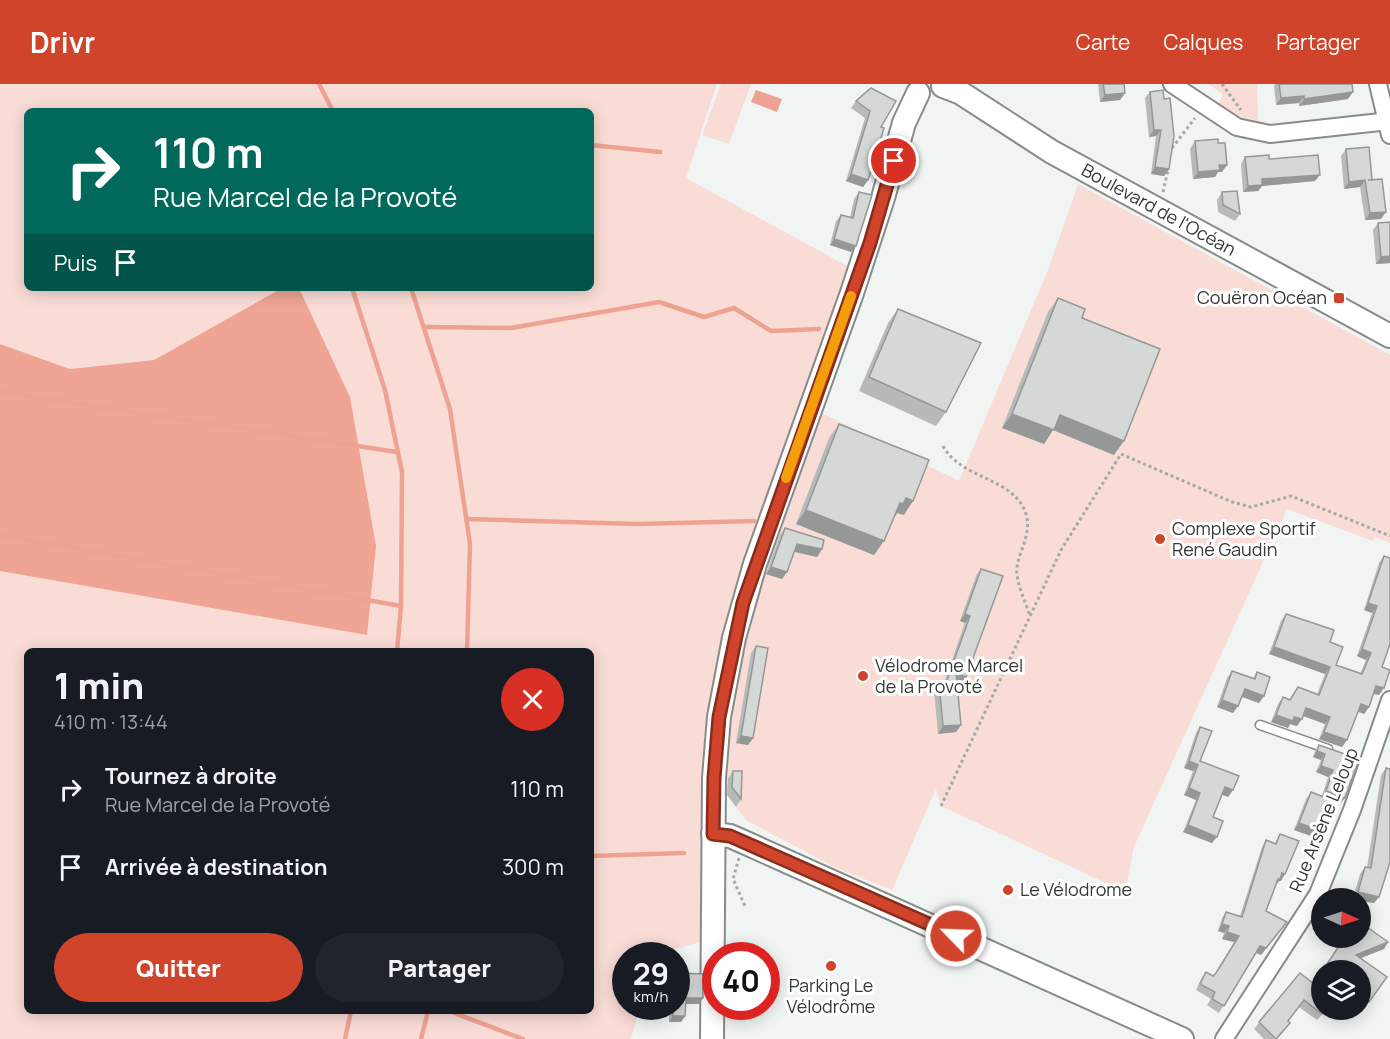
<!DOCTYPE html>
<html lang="fr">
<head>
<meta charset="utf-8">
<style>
  :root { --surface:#171b24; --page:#20242c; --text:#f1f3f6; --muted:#9ea1a6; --accent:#cf442b }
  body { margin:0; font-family:Manrope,sans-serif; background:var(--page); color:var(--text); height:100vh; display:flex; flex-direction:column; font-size:22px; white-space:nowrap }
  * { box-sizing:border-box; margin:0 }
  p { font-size:20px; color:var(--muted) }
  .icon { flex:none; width:33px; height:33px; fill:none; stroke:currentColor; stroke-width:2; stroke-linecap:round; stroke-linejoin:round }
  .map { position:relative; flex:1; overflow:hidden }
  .drawer { position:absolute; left:24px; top:564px; width:570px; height:366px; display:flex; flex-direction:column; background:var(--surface); border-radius:9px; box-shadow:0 3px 15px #0003 }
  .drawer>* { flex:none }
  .guide { position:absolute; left:24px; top:24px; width:570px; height:183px; border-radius:9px; box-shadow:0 3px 15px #0003; background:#00695c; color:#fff; overflow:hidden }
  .needle { width:39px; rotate:93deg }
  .buttons { position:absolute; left:1311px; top:804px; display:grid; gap:12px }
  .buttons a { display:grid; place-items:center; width:60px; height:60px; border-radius:50%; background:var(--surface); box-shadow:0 3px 15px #0003; font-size:30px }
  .speed { position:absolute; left:612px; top:858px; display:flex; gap:12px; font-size:30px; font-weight:700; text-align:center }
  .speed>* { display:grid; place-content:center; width:78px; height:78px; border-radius:50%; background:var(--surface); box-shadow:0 3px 15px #0003; line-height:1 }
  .speed small { font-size:15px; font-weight:400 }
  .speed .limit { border:9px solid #d22; background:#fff; color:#111 }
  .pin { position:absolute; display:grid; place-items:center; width:51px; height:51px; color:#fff; margin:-26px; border:3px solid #fff; border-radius:50%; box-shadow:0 2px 6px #0007 }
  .me { position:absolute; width:66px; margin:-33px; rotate:294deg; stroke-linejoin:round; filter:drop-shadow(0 0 4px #0008) }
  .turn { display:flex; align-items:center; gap:21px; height:126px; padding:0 30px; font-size:27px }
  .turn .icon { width:78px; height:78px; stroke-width:2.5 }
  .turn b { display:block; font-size:42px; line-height:51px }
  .then { display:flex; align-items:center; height:57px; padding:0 30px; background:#0003; gap:12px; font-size:22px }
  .round { display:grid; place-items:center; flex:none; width:63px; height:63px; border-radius:32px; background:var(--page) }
  .head { display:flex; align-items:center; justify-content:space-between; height:102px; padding:0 30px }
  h1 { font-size:36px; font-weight:800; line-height:45px }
  .cta { display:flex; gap:12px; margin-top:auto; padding:12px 30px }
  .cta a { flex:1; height:69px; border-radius:36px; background:var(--accent); color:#fff; font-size:24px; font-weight:800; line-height:69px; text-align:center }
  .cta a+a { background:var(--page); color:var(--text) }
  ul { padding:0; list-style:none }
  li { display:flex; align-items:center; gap:18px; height:78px; padding:0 30px }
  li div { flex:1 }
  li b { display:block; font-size:22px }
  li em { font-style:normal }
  header { display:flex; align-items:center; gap:36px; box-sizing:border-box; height:84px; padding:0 30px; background:var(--accent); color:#fff }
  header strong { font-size:28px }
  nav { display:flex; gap:33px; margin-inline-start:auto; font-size:21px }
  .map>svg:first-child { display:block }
  .green { fill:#fadcd6; fill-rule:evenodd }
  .forest { fill:#efa494 }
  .water { fill:#eea292 }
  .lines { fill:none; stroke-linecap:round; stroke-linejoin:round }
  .stream { stroke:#eea292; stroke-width:4.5 }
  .lane-casing { stroke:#878c8a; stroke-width:11 }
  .street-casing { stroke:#878c8a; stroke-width:20 }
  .secondary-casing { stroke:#878c8a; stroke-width:26 }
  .path { stroke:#a6a9a8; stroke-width:3; stroke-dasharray:3 3; stroke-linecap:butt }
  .lane { stroke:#fff; stroke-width:8 }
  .street { stroke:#fff; stroke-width:16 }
  .secondary { stroke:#fff; stroke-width:22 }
  .wall { fill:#b6bbb9 }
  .shaded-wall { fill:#949896 }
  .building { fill:#d4d9d7; stroke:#949896; stroke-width:1.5 }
  .route-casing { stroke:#872c1c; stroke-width:15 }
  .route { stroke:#cf442b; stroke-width:10 }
  .slow { stroke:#f59e0b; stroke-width:10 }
  .poi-dot { fill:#cf442b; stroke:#fff; stroke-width:2 }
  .labels { text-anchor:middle; stroke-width:6; stroke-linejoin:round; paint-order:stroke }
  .street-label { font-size:18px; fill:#363838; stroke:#fff }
  .poi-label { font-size:18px; fill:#363838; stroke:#fff; text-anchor:start }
</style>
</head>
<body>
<header>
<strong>Drivr</strong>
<nav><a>Carte</a><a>Calques</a><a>Partager</a></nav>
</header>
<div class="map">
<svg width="1390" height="955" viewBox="0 0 1390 955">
  <rect width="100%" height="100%" fill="#f0f5f3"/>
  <g class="green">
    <path d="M 0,0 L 717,0 L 686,94 L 853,185 L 709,613 L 704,857 L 653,871 L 626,872 L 626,922 L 640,923 L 631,955 L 0,955 L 0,487 L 367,551 L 350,313 L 299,204 L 591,204 L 591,27 L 27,27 L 27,204 L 282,204 L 154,276 L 70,285 L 0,260 ZM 27,567 L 591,567 L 591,927 L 27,927 Z"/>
    <polygon points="721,0 751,0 729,60 702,51"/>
    <polygon points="1208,0 1257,0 1258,37 1235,31 1218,21 1223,10"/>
    <path d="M 1078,100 L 1390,271 L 1390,459 L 1375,453 L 1373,457 L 1287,425 L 1134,763 L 1125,808 L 941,722 L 936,705 L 892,806 L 836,784 L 746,736 L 724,706 C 728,657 731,609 742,562 C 760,482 794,405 822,329 L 959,397 L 1048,186 Z"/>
  </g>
  <polygon class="forest" points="282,204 299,204 350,313 376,462 367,551 0,487 0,260 70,285 154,276"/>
  <polygon class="water" points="756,6 782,15 777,28 751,18"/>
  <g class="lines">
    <g class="stream">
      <polyline points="319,0 333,27"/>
      <polyline points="591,61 660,68"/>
      <polyline points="352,204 385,306 402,388 401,522 397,567"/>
      <polyline points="411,204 450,325 470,460 467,567"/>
      <polyline points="424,243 511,244 659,218 704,233 734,224 771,247 819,245"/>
      <polyline points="0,308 397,368"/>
      <polyline points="467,435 637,440 754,437"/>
      <polyline points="0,451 401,522"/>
      <polyline points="591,772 684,769"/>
      <polyline points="449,927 523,955"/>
      <polyline points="345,955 351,927"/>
      <polyline points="421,955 428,927"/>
    </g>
    <g class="lane-casing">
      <polyline id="lane" points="1260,641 1328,665"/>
    </g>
    <g class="street-casing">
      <g id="street">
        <polyline points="1172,0 1237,43 1270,50 1390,37"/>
        <polyline points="1378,0 1390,51"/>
        <polyline points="1224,955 1318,810 1352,726 1390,616"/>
      </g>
    </g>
    <g class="secondary-casing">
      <g id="secondary">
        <path id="s1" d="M 943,2 L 961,9 L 1052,68 L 1390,252"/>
        <polyline points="713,750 730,752 746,759 1182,955"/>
        <polyline points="712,955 714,694 719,633 734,554 755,480 852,209 883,114 904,39 918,9"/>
      </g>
    </g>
    <g class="path">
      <polyline points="1222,0 1241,26"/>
      <polyline points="1172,64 1195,34"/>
      <polyline points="1163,108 1168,86"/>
      <path d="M 943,362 C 960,394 1009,393 1024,425 C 1034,446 1020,464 1017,483 C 1015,497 1026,519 1030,532"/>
      <polyline points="941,722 1061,466 1121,370 1232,418 1251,423 1291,412 1390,452"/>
      <polyline points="739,774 733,795 745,822"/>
    </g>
    <use href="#lane" class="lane"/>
    <use href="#street" class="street"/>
    <use href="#secondary" class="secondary"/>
  </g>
  <g class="wall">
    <polygon points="1098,0 1124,0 1125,9 1120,16 1100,18"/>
    <polygon points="1275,0 1352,0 1348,15 1299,22 1299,19 1276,21 1274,2"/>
    <polygon points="1163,6 1169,85 1164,92 1151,90 1156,52 1149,53 1145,14 1150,8"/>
    <polygon points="856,17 896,17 881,43 868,96 863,103 846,97 865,34 851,24"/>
    <polygon points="1195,57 1222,88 1218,88 1215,93 1193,95 1190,65"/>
    <polygon points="1346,65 1372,96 1381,135 1365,136 1360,103 1344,105 1341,72"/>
    <polygon points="1245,73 1269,75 1315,97 1262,102 1258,107 1243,108 1241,80"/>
    <polygon points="859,108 856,162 851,168 830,161 836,137 841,131 850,134 854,115"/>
    <polygon points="1222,108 1240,130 1235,137 1218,128 1217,116"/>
    <polygon points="1378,139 1390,179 1376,180 1373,146"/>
    <polygon points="1058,214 1082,234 1114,371 1053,346 1044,360 1002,344 1048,228"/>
    <polygon points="898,225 946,328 936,342 859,307 888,239"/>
    <polygon points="839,340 904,431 897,429 874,471 796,440 829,354"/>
    <polygon points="785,444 822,465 817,473 794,468 787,488 782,495 766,490 780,451"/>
    <polygon points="1384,472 1382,583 1379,611 1373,610 1369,623 1364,630 1358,627 1342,663 1319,655 1325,640 1303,632 1297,642 1290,640 1288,644 1271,638 1278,620 1283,613 1289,615 1317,610 1325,590 1269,570 1281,537 1286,530 1330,558 1336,581 1360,590 1366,576 1357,572 1372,529 1364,526 1379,479"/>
    <polygon points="981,485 966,593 961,600 957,598 961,641 956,648 938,650 934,607 939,599 944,599 965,539 960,537 976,492"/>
    <polygon points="756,562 753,654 748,661 736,659 751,569"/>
    <polygon points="1232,587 1253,594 1257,588 1264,612 1259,619 1242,613 1233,629 1217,623 1227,594"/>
    <polygon points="1200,643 1200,677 1233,706 1228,713 1222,710 1213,733 1212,759 1183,748 1196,716 1184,711 1193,687 1184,684 1196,649"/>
    <polygon points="1319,661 1359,675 1340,720 1331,716 1311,752 1294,746 1306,715 1311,708 1322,712 1328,693 1316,688 1321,676 1313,673 1315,667"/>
    <polygon points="1386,684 1390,685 1390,780 1379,813 1374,819 1360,814 1353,814 1360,790 1365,783 1367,784 1381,691"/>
    <polygon points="733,687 741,715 736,723 727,711 728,694"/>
    <polygon points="1280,750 1281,797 1279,797 1275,802 1266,827 1287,838 1261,871 1255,869 1219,929 1207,921 1211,915 1196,906 1201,895 1206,888 1213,892 1215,890 1234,858 1222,855 1224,849 1218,847 1222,834 1226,828 1240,832 1262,763 1266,756 1275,759"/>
    <polygon points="1322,830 1322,851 1312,845"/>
    <polygon points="1324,854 1360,854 1388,858 1384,865 1360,874 1387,893 1364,925 1360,922 1360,886 1338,863"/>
    <polygon points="676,889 699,920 686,920 685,932 681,938 669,938 669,922 676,922"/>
    <polygon points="1300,889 1326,926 1317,936 1299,923 1288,937 1285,946 1277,955 1264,955 1254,945"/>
  </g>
  <g class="shaded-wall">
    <polygon points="1353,8 1348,15 1299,22 1304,15"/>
    <polygon points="1125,9 1120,16 1100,18 1105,11"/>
    <polygon points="1304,12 1299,19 1276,21 1281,14"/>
    <polygon points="1154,46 1161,46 1156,52 1149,53"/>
    <polygon points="1219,81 1227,81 1222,88 1218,88 1215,93 1193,95 1198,88"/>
    <polygon points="1155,83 1169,85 1164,92 1151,90"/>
    <polygon points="851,90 868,96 863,103 846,97"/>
    <polygon points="1320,91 1315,97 1262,102 1258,107 1243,108 1248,102 1262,95"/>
    <polygon points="1365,96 1360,103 1344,105 1349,98"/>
    <polygon points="1386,128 1381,135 1365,136 1370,129"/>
    <polygon points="834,155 856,162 851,168 830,161"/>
    <polygon points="1390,172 1390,179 1376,180 1381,173"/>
    <polygon points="1012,330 1060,331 1124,357 1114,371 1053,346 1044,360 1002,344"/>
    <polygon points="906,414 913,417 904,431 897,429 893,434 900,419"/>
    <polygon points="806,426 884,457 874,471 796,440"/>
    <polygon points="797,460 822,465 817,473 792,467"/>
    <polygon points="771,483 787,488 782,495 766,490"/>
    <polygon points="1368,519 1377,522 1372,529 1364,526"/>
    <polygon points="965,530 970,532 965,539 960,537"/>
    <polygon points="1274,563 1330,583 1325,590 1269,570"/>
    <polygon points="1362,565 1371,569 1366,576 1357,572"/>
    <polygon points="956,589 966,593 961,600 951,596"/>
    <polygon points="1376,602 1384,604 1379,611 1371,609"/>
    <polygon points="1245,605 1264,612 1259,619 1240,612"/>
    <polygon points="1222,616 1238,622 1233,629 1217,623"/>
    <polygon points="1361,620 1369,623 1364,630 1356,627"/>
    <polygon points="1306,624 1330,633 1325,640 1301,631"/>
    <polygon points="1276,631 1294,633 1302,635 1297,642 1290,640 1288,644 1271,638"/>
    <polygon points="961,641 956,648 938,650 943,642"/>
    <polygon points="1324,648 1347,656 1342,663 1319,655"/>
    <polygon points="741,652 753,654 748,661 736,659"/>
    <polygon points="1317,667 1325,670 1321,676 1313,673"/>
    <polygon points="1189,677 1198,681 1193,687 1184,684"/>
    <polygon points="1321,682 1333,686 1328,693 1316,688"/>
    <polygon points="1225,703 1233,706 1228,713 1220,710"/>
    <polygon points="1189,704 1200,709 1196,716 1184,711"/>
    <polygon points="1326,707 1345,714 1340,720 1321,713"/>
    <polygon points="1299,739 1316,745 1311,752 1294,746"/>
    <polygon points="1188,741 1217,753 1212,759 1183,748"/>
    <polygon points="1282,789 1285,790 1281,797 1279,797 1275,802 1273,802"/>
    <polygon points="1358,808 1379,813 1374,819 1360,817 1360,814 1353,814"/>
    <polygon points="1287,838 1261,871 1255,868 1260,862"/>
    <polygon points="1222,840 1229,842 1224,849 1218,847"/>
    <polygon points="1227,848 1239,852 1234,858 1222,855"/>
    <polygon points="1388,858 1384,865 1351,878 1356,871"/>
    <polygon points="686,914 703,914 699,920 682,920"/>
    <polygon points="673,932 685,932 681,938 669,938"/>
  </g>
  <g class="building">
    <polygon points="1103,0 1124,0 1125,9 1105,11"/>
    <polygon points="1279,0 1352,0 1353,8 1304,15 1304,12 1281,14"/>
    <polygon points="871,4 896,17 881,43 884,44 868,96 851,90 870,27 856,17"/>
    <polygon points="1163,6 1164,15 1170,14 1174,52 1169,85 1155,83 1161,46 1154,46 1150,8"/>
    <polygon points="1218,55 1218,59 1225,59 1227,81 1219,81 1220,86 1198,88 1195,57"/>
    <polygon points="1369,63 1372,96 1368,96 1382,95 1386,128 1370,129 1365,96 1349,98 1346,65"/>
    <polygon points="1269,71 1269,75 1318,71 1320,91 1262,95 1262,101 1248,102 1245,73"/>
    <polygon points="1237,107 1240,130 1223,121 1222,108"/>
    <polygon points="859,108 872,111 856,162 834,155 841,131 853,134"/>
    <polygon points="1390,138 1390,172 1381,173 1378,139"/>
    <polygon points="1058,214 1085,225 1082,234 1160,265 1124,357 1060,331 1054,346 1012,330"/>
    <polygon points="898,225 981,259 946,328 869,293"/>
    <polygon points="839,340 929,376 913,417 906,414 903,420 900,419 884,457 806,426"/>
    <polygon points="785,444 824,456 822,465 797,460 787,488 771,483"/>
    <polygon points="1384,472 1390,474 1390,560 1382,583 1390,586 1384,604 1376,602 1369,623 1361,620 1347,656 1324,648 1330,633 1306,624 1302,635 1294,633 1293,637 1276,631 1283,613 1290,616 1298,603 1319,611 1330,583 1274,563 1286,530 1334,546 1330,558 1343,563 1336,581 1362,590 1371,569 1362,565 1377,522 1368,519"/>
    <polygon points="981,485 1003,492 966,593 956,589 961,641 943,642 939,599 946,599 970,532 965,530"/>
    <polygon points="756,562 768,564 753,654 741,652"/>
    <polygon points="1232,587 1255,595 1257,588 1270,593 1264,612 1245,605 1238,622 1222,616"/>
    <polygon points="1200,643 1212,647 1200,677 1239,692 1233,706 1225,703 1213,733 1223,737 1217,753 1188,741 1200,709 1189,704 1198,681 1189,677"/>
    <polygon points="1319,661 1359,675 1345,714 1326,707 1333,686 1321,682 1325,670 1317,667"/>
    <polygon points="1386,684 1390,685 1390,778 1379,813 1358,808 1365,783 1371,784"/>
    <polygon points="733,687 742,687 741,715 732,703"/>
    <polygon points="1311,708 1331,716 1316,745 1299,739"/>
    <polygon points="1280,750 1299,757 1285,790 1282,789 1280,795 1278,795 1266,827 1287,838 1266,864 1260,862 1224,922 1212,915 1215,908 1200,900 1206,888 1213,892 1216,889 1239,852 1227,848 1229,842 1222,840 1226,828 1242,833 1266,756 1276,760"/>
    <polygon points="1322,831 1322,841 1317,838"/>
    <polygon points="1360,838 1388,858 1356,871 1387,893 1369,918 1360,912 1360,886 1323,886 1343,856 1339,854 1360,854"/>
    <polygon points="676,889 703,890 703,914 686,914 685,932 673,932 673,922 676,922"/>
    <polygon points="1300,889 1314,900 1322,889 1322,926 1325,926 1322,930 1304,916 1288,937 1290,939 1276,955 1259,938"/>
  </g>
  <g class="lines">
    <g class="route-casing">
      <polyline id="route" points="894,77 870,159 743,519 719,633 714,694 713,750 730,752 956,852"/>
    </g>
    <use href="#route" class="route"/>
    <polyline class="slow" points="786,394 851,212"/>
  </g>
  <g class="poi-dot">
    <rect x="1333" y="208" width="12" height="12" rx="3"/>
    <circle cx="1160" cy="455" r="6"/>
    <circle cx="863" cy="592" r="6"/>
    <circle cx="1008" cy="806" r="6"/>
    <circle cx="831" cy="882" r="6"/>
  </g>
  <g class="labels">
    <g class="street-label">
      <text dy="6" stroke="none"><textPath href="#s1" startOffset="249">Boulevard de l'Océan</textPath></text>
      <text transform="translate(1324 736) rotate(-68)" y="6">Rue Arsène Leloup</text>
    </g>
    <g class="poi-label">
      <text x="1327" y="220" text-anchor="end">Couëron Océan</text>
      <text x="1172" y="451">Complexe Sportif<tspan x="1172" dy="21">René Gaudin</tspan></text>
      <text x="875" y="588">Vélodrome Marcel<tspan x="875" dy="21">de la Provoté</tspan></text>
      <text x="1020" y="812">Le Vélodrome</text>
      <text x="831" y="908" text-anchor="middle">Parking Le<tspan x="831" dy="21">Vélodrôme</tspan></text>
    </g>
  </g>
</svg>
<div class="buttons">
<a><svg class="needle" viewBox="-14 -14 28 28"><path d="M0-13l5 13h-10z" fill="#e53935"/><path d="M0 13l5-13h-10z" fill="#9ea1a6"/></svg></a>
<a><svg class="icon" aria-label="layers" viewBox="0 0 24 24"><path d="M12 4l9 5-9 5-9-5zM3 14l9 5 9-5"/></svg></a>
</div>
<div class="speed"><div>29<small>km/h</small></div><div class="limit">40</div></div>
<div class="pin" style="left:894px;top:77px;background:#d93025"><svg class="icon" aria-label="arrive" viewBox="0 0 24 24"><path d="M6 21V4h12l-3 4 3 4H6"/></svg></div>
<svg class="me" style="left:956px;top:852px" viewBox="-20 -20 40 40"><circle r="17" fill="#cf442b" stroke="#fff" stroke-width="3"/><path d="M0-11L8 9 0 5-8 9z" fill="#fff"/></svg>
<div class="guide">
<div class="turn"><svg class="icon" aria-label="right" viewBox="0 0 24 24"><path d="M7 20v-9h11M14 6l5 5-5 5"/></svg><div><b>110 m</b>Rue Marcel de la Provoté</div></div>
<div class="then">Puis<svg class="icon" aria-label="arrive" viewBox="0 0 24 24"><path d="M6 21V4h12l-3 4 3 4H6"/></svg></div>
</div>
<section class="drawer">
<div class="head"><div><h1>1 min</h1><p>410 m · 13:44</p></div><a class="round" style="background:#d93025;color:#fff"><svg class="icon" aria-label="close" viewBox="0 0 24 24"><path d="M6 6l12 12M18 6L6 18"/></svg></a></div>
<ul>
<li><svg class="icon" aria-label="right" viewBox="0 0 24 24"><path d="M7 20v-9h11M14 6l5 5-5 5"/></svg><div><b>Tournez à droite</b><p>Rue Marcel de la Provoté</p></div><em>110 m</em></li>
<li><svg class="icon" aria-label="arrive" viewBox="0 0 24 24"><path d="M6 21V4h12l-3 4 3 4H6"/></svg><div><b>Arrivée à destination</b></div><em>300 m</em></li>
</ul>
<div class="cta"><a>Quitter</a><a>Partager</a></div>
</section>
</div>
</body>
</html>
